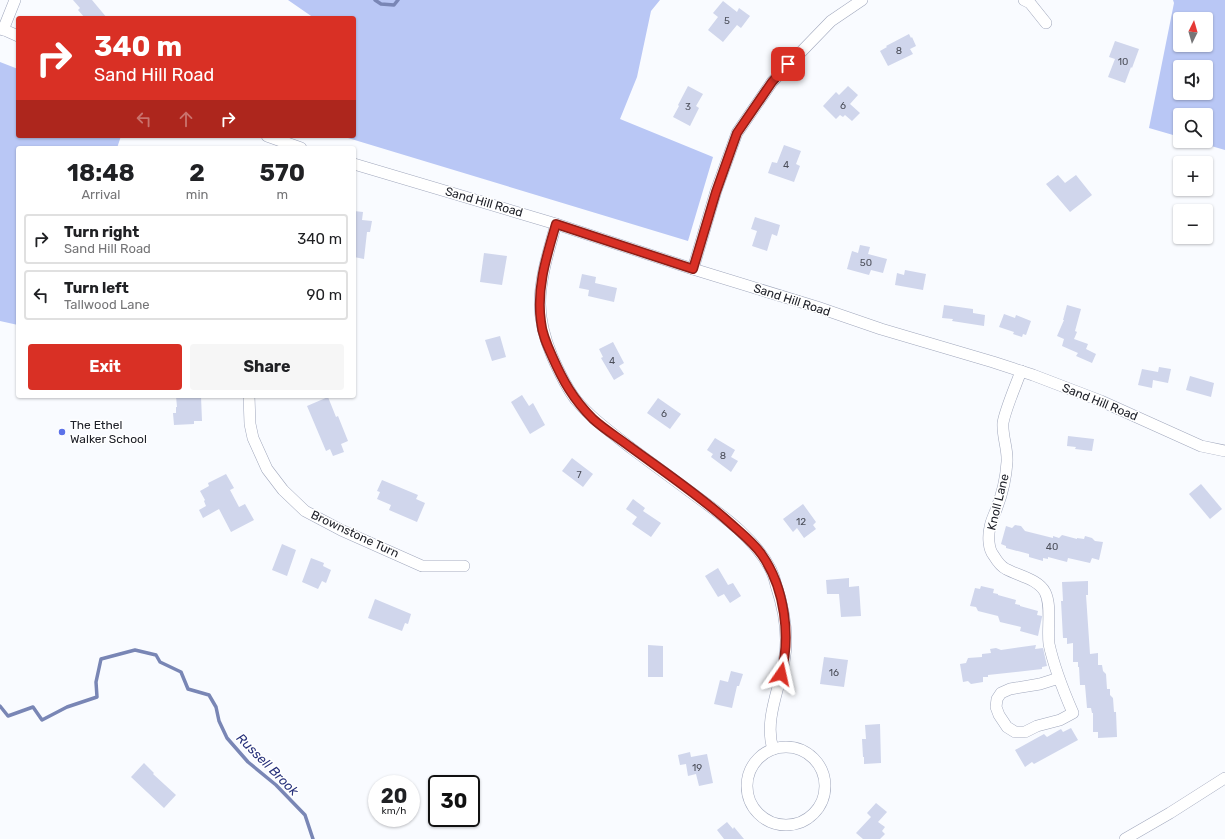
<!DOCTYPE html>
<html lang="en">
<head>
<meta charset="utf-8">
<style>
  :root { --surface:#fff; --page:#f6f6f6; --text:#202124; --muted:#757577; --line:#e0e0e0; --accent:#d93025 }
  body { margin:0; font-family:Rubik,sans-serif; background:var(--page); color:var(--text); height:100vh; display:flex; flex-direction:column; font-size:15px; white-space:nowrap }
  * { box-sizing:border-box; margin:0 }
  p { font-size:13px; color:var(--muted) }
  .icon { flex:none; width:22px; height:22px; fill:none; stroke:currentColor; stroke-width:2; stroke-linecap:round; stroke-linejoin:round }
  .map { position:relative; flex:1; overflow:hidden }
  .details { position:absolute; left:16px; top:146px; width:340px; height:252px; display:flex; flex-direction:column; background:var(--surface); border-radius:4px; box-shadow:0 1px 3px #0004 }
  .details>* { flex:none }
  .guide { position:absolute; left:16px; top:16px; width:340px; height:122px; border-radius:4px; box-shadow:0 1px 3px #0004; background:#d93025; color:#fff; overflow:hidden }
  .needle { width:26px; rotate:5deg }
  .buttons { position:absolute; left:1173px; top:12px; display:grid; gap:8px }
  .buttons a { display:grid; place-items:center; width:40px; height:40px; border-radius:4px; background:var(--surface); box-shadow:0 1px 3px #0004; font-size:20px }
  .speed { position:absolute; left:368px; top:775px; display:flex; gap:8px; font-size:20px; font-weight:700; text-align:center }
  .speed>* { display:grid; place-content:center; width:52px; height:52px; border-radius:50%; background:var(--surface); box-shadow:0 1px 3px #0004; line-height:1 }
  .speed small { font-size:10px; font-weight:400 }
  .speed .limit { border:2px solid #111; border-radius:6px; background:#fff; color:#111 }
  .pin { position:absolute; display:grid; place-items:center; width:34px; height:34px; color:#fff; margin:-17px; border-radius:8px; box-shadow:0 2px 6px #0006 }
  .me { position:absolute; width:44px; margin:-22px; rotate:11deg; stroke-linejoin:round; filter:drop-shadow(0 0 3px #0008) }
  .turn { display:flex; align-items:center; gap:14px; height:84px; padding:0 12px; font-size:18px }
  .turn .icon { width:52px; height:52px; stroke-width:2.5 }
  .turn b { display:block; font-size:28px; line-height:34px }
  .lanes { display:flex; align-items:center; height:38px; padding:0 12px; background:#0003; justify-content:center; gap:20px; direction:ltr }
  .lanes .off { opacity:.35 }
  .eta { display:flex; justify-content:space-evenly; align-items:center; height:68px; text-align:center }
  .eta b { font-size:24px; font-weight:700; line-height:28px }
  .button { display:flex; gap:8px; margin-top:auto; padding:8px 12px }
  .button a { flex:1; height:46px; border-radius:4px; background:var(--accent); color:#fff; font-size:16px; font-weight:700; line-height:46px; text-align:center }
  .button a+a { background:var(--page); color:var(--text) }
  ul { padding:0; list-style:none }
  li { display:flex; align-items:center; gap:12px; height:50px; margin:0 8px 6px; padding:0 4px; border:2px solid var(--line); border-radius:4px }
  li div { flex:1 }
  li b { display:block; font-size:15px }
  li em { font-style:normal }
  .map>svg:first-child { display:block }
  .green { fill:#b9c7f5; fill-rule:evenodd }
  .lines { fill:none; stroke-linecap:round; stroke-linejoin:round }
  .stream { stroke:#7986b5; stroke-width:3.5 }
  .building { fill:#d0d6ec }
  .minor-casing { stroke:#a0a7bc; stroke-width:12 }
  .minor { stroke:#fff; stroke-width:11 }
  .route-casing { stroke:#8d1f18; stroke-width:10 }
  .route { stroke:#d93025; stroke-width:7 }
  .poi-dot { fill:#5c72e9; stroke:#fff; stroke-width:1.5 }
  .labels { text-anchor:middle; stroke-width:3; stroke-linejoin:round; paint-order:stroke }
  .number-label { font-size:10px; fill:#4c4f5a }
  .street-label { font-size:12px; fill:#20222a; stroke:#fff }
  .poi-label { font-size:12px; fill:#20222a; stroke:#fff; text-anchor:start }
  .water-label { font-size:13px; font-style:italic; fill:#26307a; stroke:#fff }
</style>
</head>
<body>
<div class="map">
<svg width="1225" height="839" viewBox="0 0 1225 839">
  <rect width="100%" height="100%" fill="#f9fbff"/>
  <g class="green">
    <polygon points="288,0 660,0 651,11 637,77 620,119 713,157 688,241 348,138 348,136 354,136 354,18 314,18"/>
    <path d="M 1173,0 L 1225,0 L 1225,150 L 1194,141 L 1206,141 L 1206,115 L 1180,115 L 1180,137 L 1149,128 L 1174,3 ZM 1180,19 L 1206,19 L 1206,45 L 1180,45 ZM 1180,67 L 1206,67 L 1206,93 L 1180,93 Z"/>
    <polygon points="0,62 18,69 18,136 121,136 117,148 18,148 18,325 0,321"/>
  </g>
  <g class="lines">
    <g class="stream">
      <polyline points="375,0 381,4 394,5 398,0"/>
      <polyline points="0,706 8,716 33,707 42,720 67,707 97,697 96,682 101,659 135,650 156,655 160,662 181,672 188,689 209,695 216,707 219,721 227,738 248,762 276,785 305,815 313,839"/>
    </g>
  </g>
  <g class="building">
    <polygon points="73,0 92,0 107,18 85,18 78,10 80,8"/>
    <polygon points="723,1 737,12 739,8 750,16 741,28 737,25 723,42 708,30 718,17 713,13"/>
    <polygon points="909,34 911,38 912,37 916,46 910,49 913,54 888,66 880,51 887,47 886,46"/>
    <polygon points="1115,41 1139,49 1132,68 1131,67 1125,83 1108,77 1115,59 1109,57"/>
    <polygon points="688,86 703,94 696,106 699,108 690,126 673,117 679,106 678,105"/>
    <polygon points="848,86 858,95 850,104 860,113 852,121 845,115 843,117 840,115 836,119 823,106 836,92 839,95"/>
    <polygon points="784,145 801,151 796,164 800,166 794,182 768,173 772,162 777,163"/>
    <polygon points="1058,175 1065,183 1076,175 1092,195 1070,212 1046,184"/>
    <polygon points="354,211 363,212 362,220 372,221 370,232 367,232 364,259 354,257"/>
    <polygon points="755,217 780,225 777,236 772,234 767,251 752,246 757,231 751,229"/>
    <polygon points="860,245 870,247 868,254 887,259 883,273 871,270 869,275 847,269 852,251 858,253"/>
    <polygon points="484,253 507,256 502,285 480,282"/>
    <polygon points="905,270 926,274 923,290 895,285 897,273 904,275"/>
    <polygon points="582,274 596,277 595,283 617,288 614,302 588,296 589,290 579,288"/>
    <polygon points="944,305 973,309 973,313 985,315 984,326 952,321 953,319 942,318"/>
    <polygon points="1067,305 1081,309 1075,331 1077,332 1074,339 1088,344 1086,349 1096,354 1092,363 1076,356 1078,353 1062,346 1064,339 1057,336 1064,320 1063,320"/>
    <polygon points="1004,314 1015,318 1016,315 1031,321 1026,335 1023,334 1022,337 1013,334 1014,332 999,327"/>
    <polygon points="500,336 506,357 492,361 485,340"/>
    <polygon points="613,342 624,363 619,366 624,374 614,380 601,358 603,357 599,349"/>
    <polygon points="1159,367 1171,369 1168,383 1153,380 1152,388 1138,385 1142,369 1158,372"/>
    <polygon points="1190,376 1214,383 1211,397 1186,390"/>
    <polygon points="522,395 529,406 533,403 545,425 530,434 511,402"/>
    <polygon points="176,396 201,396 202,421 194,421 194,424 174,425 173,413 176,413 176,407 177,407"/>
    <polygon points="328,397 336,417 338,416 348,441 341,444 344,452 333,456 330,449 326,451 307,406"/>
    <polygon points="658,398 681,414 670,429 647,413"/>
    <polygon points="1068,436 1094,439 1092,451 1075,449 1076,447 1067,446"/>
    <polygon points="715,438 735,450 731,457 738,461 731,472 711,457 713,454 707,450"/>
    <polygon points="572,458 593,474 583,487 562,471"/>
    <polygon points="226,474 234,488 230,490 239,507 245,504 254,520 231,532 219,509 203,518 199,510 206,506 204,501 205,500 200,491 209,486 208,483"/>
    <polygon points="382,480 418,495 416,499 425,503 417,522 389,510 391,505 377,499 380,492 377,491"/>
    <polygon points="1201,484 1222,509 1210,519 1189,494"/>
    <polygon points="633,499 645,508 643,511 661,523 651,537 632,524 637,517 626,509"/>
    <polygon points="803,504 816,522 813,525 816,529 804,538 797,528 793,532 783,519"/>
    <polygon points="1015,525 1021,526 1025,531 1053,538 1053,536 1059,538 1062,535 1077,539 1077,538 1084,539 1085,536 1092,538 1095,541 1103,542 1099,560 1092,558 1090,563 1068,558 1067,562 1048,557 1048,559 1043,558 1043,561 1029,557 1029,554 1006,548 1006,546 1001,544 1006,526 1012,528"/>
    <polygon points="282,544 296,550 287,576 272,570"/>
    <polygon points="311,558 324,563 323,566 331,570 326,583 322,581 318,589 302,582"/>
    <polygon points="718,568 728,585 733,583 741,596 730,603 724,594 718,597 705,576"/>
    <polygon points="849,578 849,587 859,586 861,616 841,617 839,594 827,594 826,580"/>
    <polygon points="1088,581 1088,595 1086,595 1090,654 1098,653 1098,665 1102,665 1103,671 1106,674 1107,689 1110,689 1110,695 1113,698 1114,712 1116,712 1117,737 1098,738 1098,732 1093,732 1093,713 1092,713 1091,708 1087,708 1085,685 1080,685 1079,667 1078,667 1078,662 1073,662 1073,643 1067,644 1067,638 1063,638 1061,601 1063,601 1062,582"/>
    <polygon points="981,586 994,589 993,593 998,594 998,595 1016,600 1015,604 1020,605 1020,606 1038,611 1037,615 1042,616 1042,617 1038,636 1020,631 1021,627 1000,622 998,616 978,611 976,607 970,606 975,588 980,589"/>
    <polygon points="375,599 411,614 408,624 405,623 402,631 368,618"/>
    <polygon points="648,645 663,646 663,677 648,677"/>
    <polygon points="1036,645 1035,649 1043,648 1047,666 1042,667 1042,669 988,675 988,677 983,677 983,682 971,684 968,681 963,682 960,664 966,663 968,658 982,657 982,654 991,653 990,649 996,648 1001,650"/>
    <polygon points="824,657 848,660 844,687 820,684"/>
    <polygon points="731,671 743,674 739,686 737,686 732,708 714,704 720,680 728,682"/>
    <polygon points="880,724 881,763 864,764 864,757 863,757 862,739 866,739 865,725"/>
    <polygon points="1071,728 1078,740 1034,764 1032,762 1025,767 1015,750 1044,734 1047,737 1061,729 1063,732"/>
    <polygon points="690,752 691,757 707,754 713,783 699,786 696,774 688,776 686,764 680,765 678,755"/>
    <polygon points="144,763 154,773 153,774 176,795 164,808 131,777"/>
    <polygon points="876,803 887,812 878,822 885,827 882,831 885,834 880,839 863,839 856,833 871,817 867,813"/>
    <polygon points="727,822 733,829 734,827 744,839 724,839 717,830"/>
  </g>
  <g class="lines">
    <g class="minor-casing">
      <g id="minor">
        <polyline points="1024,0 1030,3 1046,23"/>
        <polyline points="0,28 18,36"/>
        <polyline points="3,30 15,0"/>
        <polyline points="267,136 301,148"/>
        <polyline points="354,164 556,224 693,269 817,307 881,329 993,362 1033,375 1101,401 1201,446 1225,451"/>
        <path d="M 556,224 C 549,250 540,277 540,304 C 540,323 545,339 552,356 C 559,372 566,387 576,400 C 592,419 612,433 631,448 C 654,465 677,482 700,499 C 726,518 756,540 771,570 C 773,574 775,580 776,585 C 784,609 789,636 784,662 C 779,690 764,721 773,749"/>
        <polyline points="693,269 716,191 737,133 772,82 831,21 862,0"/>
        <path d="M 1021,371 C 1016,385 1005,410 1003,423 C 1002,436 1008,449 1007,462 C 1006,478 1002,495 996,510 C 994,515 991,521 990,527 C 988,536 988,549 994,556 C 997,561 1002,567 1006,569 C 1019,576 1038,579 1045,592 C 1052,606 1047,628 1049,644 C 1054,667 1063,690 1073,713 L 1060,720 L 1037,726 L 1025,732 L 1015,732 L 1007,727 L 999,715 L 996,707 L 997,699 L 1001,693 L 1010,689 L 1040,684 L 1059,678"/>
        <polyline points="249,396 250,424 253,438 267,469 283,490 305,511 341,530 422,566 464,566"/>
        <circle cx="786" cy="786" r="39"/>
        <polyline points="1125,839 1170,813 1225,778"/>
      </g>
    </g>
    <use href="#minor" class="minor"/>
  </g>
  <g class="lines">
    <g class="route-casing">
      <path id="route" d="M 781,674 C 791,637 785,588 762,555 C 754,543 741,533 730,523 C 699,495 663,471 629,446 C 617,437 604,429 593,419 C 573,399 563,381 552,356 C 547,345 542,334 541,322 C 536,288 547,255 556,224 L 693,269 L 716,192 L 737,133 L 772,82 L 788,64"/>
    </g>
    <use href="#route" class="route"/>
  </g>
  <circle class="poi-dot" cx="62" cy="432" r="4"/>
  <g class="labels">
    <g class="number-label">
      <text x="727" y="24">5</text>
      <text x="899" y="54">8</text>
      <text x="1123" y="65">10</text>
      <text x="843" y="109">6</text>
      <text x="688" y="110">3</text>
      <text x="786" y="168">4</text>
      <text x="866" y="266">50</text>
      <text x="612" y="364">4</text>
      <text x="664" y="417">6</text>
      <text x="723" y="459">8</text>
      <text x="579" y="478">7</text>
      <text x="801" y="525">12</text>
      <text x="1052" y="550">40</text>
      <text x="834" y="676">16</text>
      <text x="697" y="771">19</text>
    </g>
    <g class="street-label">
      <text transform="translate(484 202) rotate(16)" y="4">Sand Hill Road</text>
      <text transform="translate(792 300) rotate(18)" y="4">Sand Hill Road</text>
      <text transform="translate(1100 402) rotate(22)" y="4">Sand Hill Road</text>
      <text transform="translate(998 502) rotate(-76)" y="4">Knoll Lane</text>
      <text transform="translate(355 534) rotate(25)" y="4">Brownstone Turn</text>
    </g>
    <g class="poi-label">
      <text x="70" y="429">The Ethel<tspan x="70" dy="14">Walker School</tspan></text>
    </g>
    <g class="water-label">
      <text transform="translate(268 764) rotate(45)" y="5">Russell Brook</text>
    </g>
  </g>
</svg>
<div class="buttons">
<a><svg class="needle" viewBox="-14 -14 28 28"><path d="M0-13l5 13h-10z" fill="#e53935"/><path d="M0 13l5-13h-10z" fill="#757577"/></svg></a>
<a><svg class="icon" aria-label="sound" viewBox="0 0 24 24"><path d="M4 9h4l5-4v14l-5-4H4zM17 9q2 3 0 6"/></svg></a>
<a><svg class="icon" aria-label="search" viewBox="0 0 24 24"><circle cx="10" cy="10" r="6"/><path d="M15 15l6 6"/></svg></a>
<a>+</a>
<a>−</a>
</div>
<div class="speed"><div>20<small>km/h</small></div><div class="limit">30</div></div>
<div class="pin" style="left:788px;top:64px;background:#d93025"><svg class="icon" aria-label="arrive" viewBox="0 0 24 24"><path d="M6 21V4h12l-3 4 3 4H6"/></svg></div>
<svg class="me" style="left:781px;top:674px" viewBox="-20 -20 40 40"><path d="M0-17L14 15 0 8-14 15z" fill="#d93025" stroke="#fff" stroke-width="4"/></svg>
<div class="guide">
<div class="turn"><svg class="icon" aria-label="right" viewBox="0 0 24 24"><path d="M7 20v-9h11M14 6l5 5-5 5"/></svg><div><b>340 m</b>Sand Hill Road</div></div>
<div class="lanes"><svg class="icon off" aria-label="left" viewBox="0 0 24 24"><path d="M17 20v-9H6M10 6l-5 5 5 5"/></svg><svg class="icon off" aria-label="ahead" viewBox="0 0 24 24"><path d="M12 20V5M6 11l6-6 6 6"/></svg><svg class="icon" aria-label="right" viewBox="0 0 24 24"><path d="M7 20v-9h11M14 6l5 5-5 5"/></svg></div>
</div>
<section class="details">
<div class="eta">
<div><b>18:48</b><p>Arrival</p></div>
<div><b>2</b><p>min</p></div>
<div><b>570</b><p>m</p></div>
</div>
<ul>
<li><svg class="icon" aria-label="right" viewBox="0 0 24 24"><path d="M7 20v-9h11M14 6l5 5-5 5"/></svg><div><b>Turn right</b><p>Sand Hill Road</p></div><em>340 m</em></li>
<li><svg class="icon" aria-label="left" viewBox="0 0 24 24"><path d="M17 20v-9H6M10 6l-5 5 5 5"/></svg><div><b>Turn left</b><p>Tallwood Lane</p></div><em>90 m</em></li>
</ul>
<div class="button"><a>Exit</a><a>Share</a></div>
</section>
</div>
</body>
</html>
